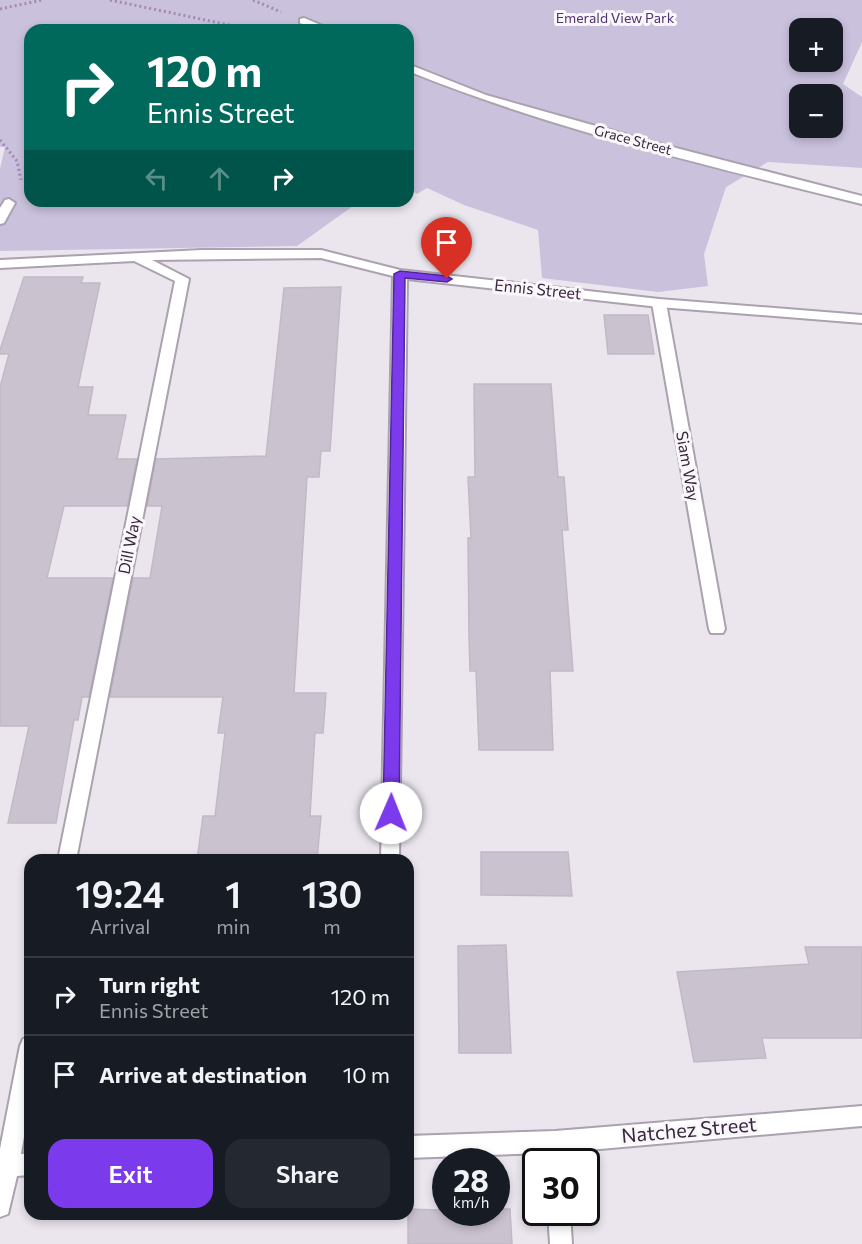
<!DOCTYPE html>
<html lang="en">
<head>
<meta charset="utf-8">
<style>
  :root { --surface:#171b24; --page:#242831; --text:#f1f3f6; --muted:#9ea1a6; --line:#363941; --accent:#7c3aed }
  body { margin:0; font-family:Commissioner,sans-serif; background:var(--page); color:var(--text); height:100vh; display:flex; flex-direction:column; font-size:22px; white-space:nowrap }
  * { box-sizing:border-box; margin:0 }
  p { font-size:20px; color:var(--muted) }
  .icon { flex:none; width:33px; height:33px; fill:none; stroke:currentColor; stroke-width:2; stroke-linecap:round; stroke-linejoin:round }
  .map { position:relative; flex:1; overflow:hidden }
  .drawer { position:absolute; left:24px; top:854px; width:390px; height:366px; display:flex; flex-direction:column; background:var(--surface); border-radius:18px; box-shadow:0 3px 9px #0003 }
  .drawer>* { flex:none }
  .guide { position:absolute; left:24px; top:24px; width:390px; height:183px; border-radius:18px; box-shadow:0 3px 9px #0003; background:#00695c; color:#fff; overflow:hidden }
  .controls { position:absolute; left:789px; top:18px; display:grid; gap:12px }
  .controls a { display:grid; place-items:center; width:54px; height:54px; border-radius:12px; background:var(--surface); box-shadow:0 3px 9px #0003; font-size:30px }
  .speed { position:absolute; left:432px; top:1148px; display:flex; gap:12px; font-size:30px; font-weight:700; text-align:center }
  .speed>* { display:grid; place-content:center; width:78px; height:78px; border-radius:50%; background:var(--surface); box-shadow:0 3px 9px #0003; line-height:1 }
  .speed small { font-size:15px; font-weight:400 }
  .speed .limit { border:3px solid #111; border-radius:9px; background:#fff; color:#111 }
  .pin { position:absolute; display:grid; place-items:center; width:51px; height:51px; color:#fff; margin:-62px -26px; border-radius:50% 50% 50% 0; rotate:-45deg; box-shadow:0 0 6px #0007 }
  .pin .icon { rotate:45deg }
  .me { position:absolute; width:66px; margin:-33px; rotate:1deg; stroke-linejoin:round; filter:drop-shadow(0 0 4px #0008) }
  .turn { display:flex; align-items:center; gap:21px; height:126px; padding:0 24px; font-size:27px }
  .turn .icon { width:78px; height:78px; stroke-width:2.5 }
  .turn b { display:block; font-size:42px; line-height:51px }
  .lanes { display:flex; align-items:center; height:57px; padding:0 24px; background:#0003; justify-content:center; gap:30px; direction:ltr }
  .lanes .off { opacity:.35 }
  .eta { display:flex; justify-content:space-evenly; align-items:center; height:102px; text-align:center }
  .eta b { font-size:36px; font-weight:600; line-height:42px }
  .primary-button { display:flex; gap:12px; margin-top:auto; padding:12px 24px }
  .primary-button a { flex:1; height:69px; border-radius:18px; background:var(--accent); color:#fff; font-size:24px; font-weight:600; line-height:69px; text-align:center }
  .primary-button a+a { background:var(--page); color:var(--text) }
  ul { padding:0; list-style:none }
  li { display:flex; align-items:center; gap:18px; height:78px; padding:0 24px; border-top:2px solid var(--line) }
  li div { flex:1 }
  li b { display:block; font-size:22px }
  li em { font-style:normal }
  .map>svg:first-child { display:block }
  .green { fill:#cac1dd; fill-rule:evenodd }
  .building { fill:#cac2cf; stroke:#c2b9c7; stroke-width:1.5 }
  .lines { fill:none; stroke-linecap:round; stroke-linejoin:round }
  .service-casing { stroke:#aba1af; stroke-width:4 }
  .minor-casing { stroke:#aba1af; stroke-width:4 }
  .path { stroke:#a589af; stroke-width:3; stroke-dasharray:2 3; stroke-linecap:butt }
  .service { fill:#fff; fill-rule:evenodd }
  .minor { fill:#fff; fill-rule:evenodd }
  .route { fill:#7c3aed; stroke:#51269a; stroke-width:1.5 }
  .labels { text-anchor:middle; stroke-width:6; stroke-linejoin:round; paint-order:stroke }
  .far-park-label { font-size:14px; fill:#4f3274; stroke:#f9f7fa }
  .far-street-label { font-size:14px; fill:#3a263f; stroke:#f9f7fa }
  .street-label { font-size:16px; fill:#3a263f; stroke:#f9f7fa }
  .near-street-label { font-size:20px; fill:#3a263f; stroke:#f9f7fa }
</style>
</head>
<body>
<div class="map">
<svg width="862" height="1244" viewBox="0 0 862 1244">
  <rect width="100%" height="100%" fill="#ebe6ee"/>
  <path class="green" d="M 0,0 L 862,0 L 862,42 L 843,84 L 862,97 L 862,168 L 768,162 L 726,187 L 704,254 L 708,286 L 658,292 L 542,278 L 538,230 L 464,205 L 427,188 L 417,194 L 408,188 L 408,30 L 30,30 L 30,201 L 360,201 L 297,246 L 0,251 L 0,169 L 5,147 L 0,147 ZM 800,28 L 832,28 L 832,62 L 800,62 ZM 800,94 L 832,94 L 832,128 L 800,128 Z"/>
  <g class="building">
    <polygon points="24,277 83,277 81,283 100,283 78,387 93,387 88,415 126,415 117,459 137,459 127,506 64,506 47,578 113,578 89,697 82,697 78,720 74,720 56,823 8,823 29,726 0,726 0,387 9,354 0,354 0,350"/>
    <polygon points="341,287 330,451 321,451 319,477 307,477 294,693 326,693 323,733 315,733 310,816 321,816 317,860 197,860 203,816 215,816 225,733 218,733 223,697 110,697 133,578 150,578 162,506 147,506 156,459 266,456 284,288"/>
    <polygon points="604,315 648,315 654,354 608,354"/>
    <polygon points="474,384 551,384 558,477 564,477 568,530 562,530 573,671 550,671 553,750 479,750 476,671 470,671 469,636 468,538 471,538 468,477 475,477"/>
    <polygon points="481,852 568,852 572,896 481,895"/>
    <polygon points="506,945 511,1053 459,1053 458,946"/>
    <polygon points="805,947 862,947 862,1038 762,1038 766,1058 694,1062 677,972 809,964"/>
    <polygon points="408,1209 496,1212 496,1209 510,1209 512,1244 408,1244"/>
  </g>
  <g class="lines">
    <g class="service-casing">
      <g id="service">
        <polygon points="304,18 328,28 329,30 315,30 300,23 300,19"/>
        <path d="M 408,64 L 486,95 L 649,141 L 862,196 L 862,204 C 710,166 554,130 408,71 Z"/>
        <polygon points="9,199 15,203 4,223 0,224 0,208 5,200"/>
        <polygon points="659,299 666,303 725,629 723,633 711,633 709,629 652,303"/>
      </g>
    </g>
    <g class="minor-casing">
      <g id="minor">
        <polygon points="202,250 321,250 400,270 659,299 862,315 862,323 659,307 407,279 399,860 381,860 393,276 321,258 152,260 189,279 76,860 58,860 175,281 134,261 0,268 0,260"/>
        <polygon points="30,1036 30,1102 21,1154 30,1153 30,1175 17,1176 8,1214 0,1217 0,1149 20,1046 23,1039"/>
        <polygon points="862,1106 862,1126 566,1152 567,1161 545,1161 545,1153 408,1158 408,1136 555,1131"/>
        <polygon points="548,1212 570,1212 572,1244 550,1244"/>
      </g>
    </g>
    <g class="path">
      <polyline points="110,0 253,30"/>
      <polyline points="253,0 281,12"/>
      <polyline points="0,9 42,0"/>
      <polyline points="0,140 17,161 21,180"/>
    </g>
    <use href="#service" class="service"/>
    <use href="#minor" class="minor"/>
  </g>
  <polygon class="route" points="400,271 447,276 452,279 447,282 405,278 399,813 391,819 383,813 394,274"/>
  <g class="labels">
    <g class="far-park-label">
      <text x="615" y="23">Emerald View Park</text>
    </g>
    <g class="far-street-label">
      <text transform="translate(633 140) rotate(15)" y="5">Grace Street</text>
    </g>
    <g class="street-label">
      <text transform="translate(538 289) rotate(6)" y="6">Ennis Street</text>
      <text transform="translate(688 466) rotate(80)" y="6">Siam Way</text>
      <text transform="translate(129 545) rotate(-79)" y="6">Dill Way</text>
    </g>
    <g class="near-street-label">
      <text transform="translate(689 1130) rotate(-5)" y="7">Natchez Street</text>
    </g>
  </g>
</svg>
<div class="controls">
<a>+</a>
<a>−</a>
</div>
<div class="speed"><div>28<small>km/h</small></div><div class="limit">30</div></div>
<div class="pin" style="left:447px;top:279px;background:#d93025"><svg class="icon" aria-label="arrive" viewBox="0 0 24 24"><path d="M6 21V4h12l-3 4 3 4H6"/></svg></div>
<svg class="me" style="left:391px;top:813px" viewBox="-20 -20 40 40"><circle r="19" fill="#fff"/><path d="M0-13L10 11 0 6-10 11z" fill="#7c3aed"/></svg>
<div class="guide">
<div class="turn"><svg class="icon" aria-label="right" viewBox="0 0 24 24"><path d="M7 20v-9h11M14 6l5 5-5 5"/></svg><div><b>120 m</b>Ennis Street</div></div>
<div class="lanes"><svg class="icon off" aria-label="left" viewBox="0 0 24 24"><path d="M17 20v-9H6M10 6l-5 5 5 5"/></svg><svg class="icon off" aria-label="ahead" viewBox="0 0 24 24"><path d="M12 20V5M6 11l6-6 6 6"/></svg><svg class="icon" aria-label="right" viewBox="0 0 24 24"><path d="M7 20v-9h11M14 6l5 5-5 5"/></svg></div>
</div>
<section class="drawer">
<div class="eta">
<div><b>19:24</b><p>Arrival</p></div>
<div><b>1</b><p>min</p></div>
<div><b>130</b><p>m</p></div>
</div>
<ul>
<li><svg class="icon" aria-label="right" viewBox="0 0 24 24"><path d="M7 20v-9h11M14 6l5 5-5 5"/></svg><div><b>Turn right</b><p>Ennis Street</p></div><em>120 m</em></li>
<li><svg class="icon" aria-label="arrive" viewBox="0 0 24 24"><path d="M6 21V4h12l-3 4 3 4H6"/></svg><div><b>Arrive at destination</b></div><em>10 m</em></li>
</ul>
<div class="primary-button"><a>Exit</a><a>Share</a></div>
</section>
</div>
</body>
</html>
